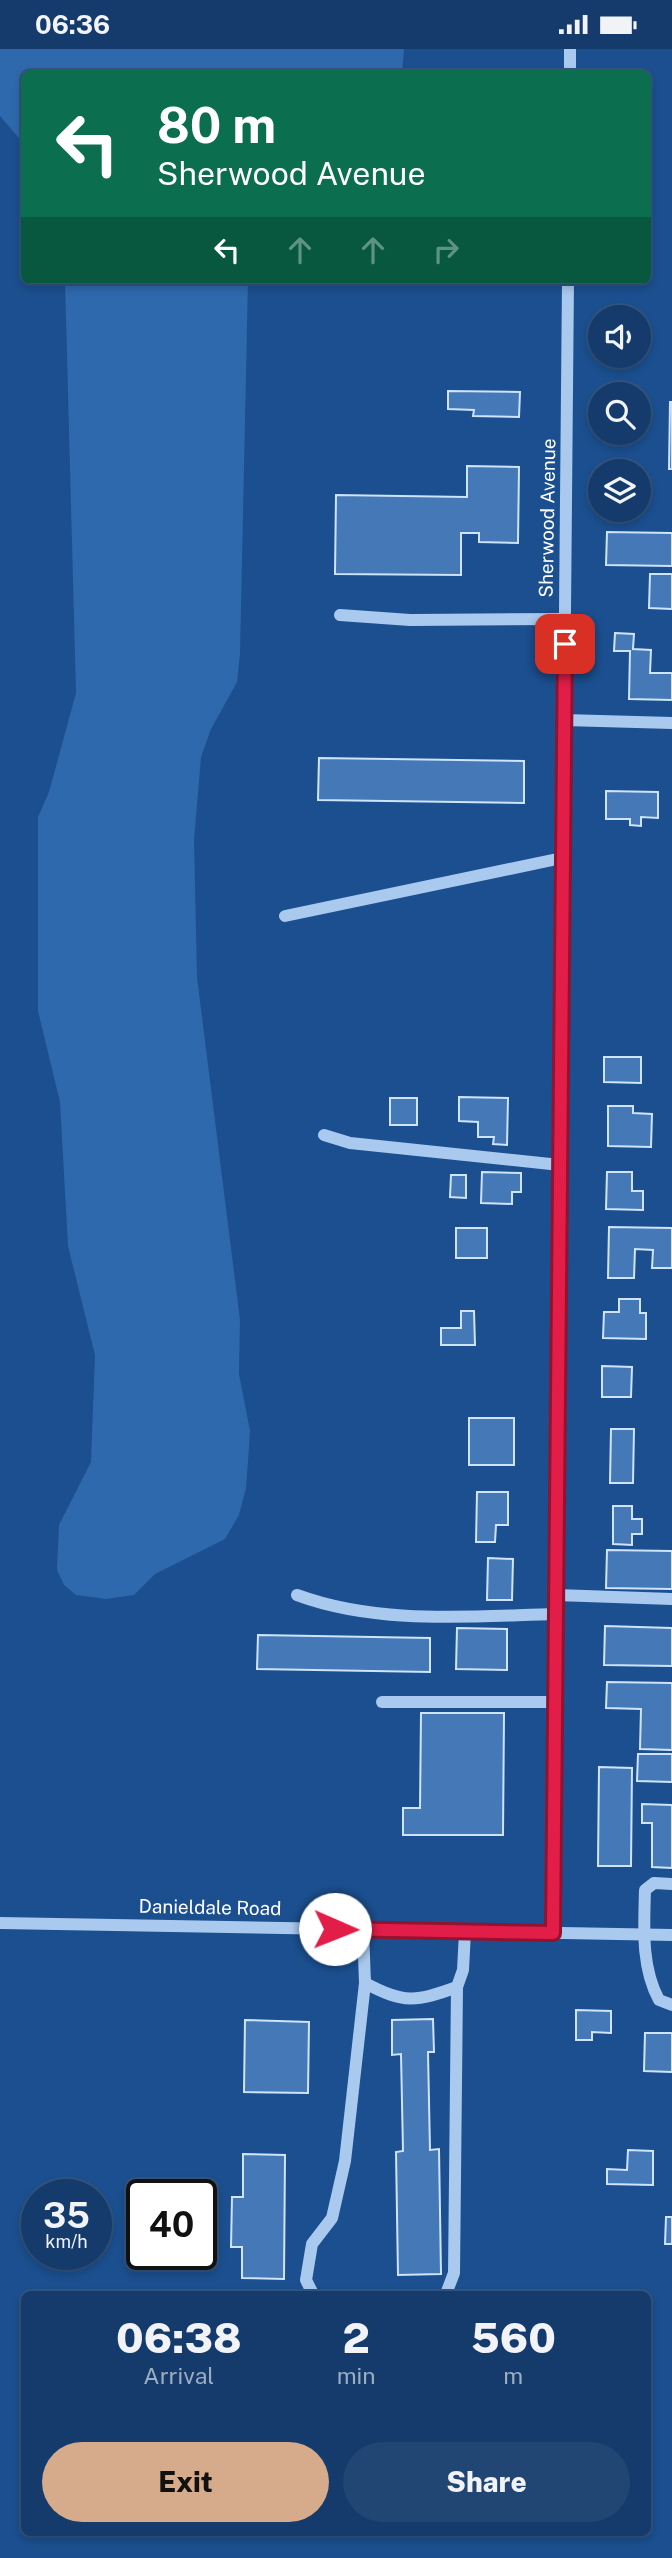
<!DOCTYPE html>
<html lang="en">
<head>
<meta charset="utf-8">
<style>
  :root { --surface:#143b6b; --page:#214673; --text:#f1f3f6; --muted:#9dadc1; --line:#33557e; --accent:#d6ab8b }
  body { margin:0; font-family:"Public Sans",sans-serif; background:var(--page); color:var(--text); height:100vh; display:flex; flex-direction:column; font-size:26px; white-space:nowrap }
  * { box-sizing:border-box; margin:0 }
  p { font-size:23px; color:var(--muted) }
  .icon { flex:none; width:38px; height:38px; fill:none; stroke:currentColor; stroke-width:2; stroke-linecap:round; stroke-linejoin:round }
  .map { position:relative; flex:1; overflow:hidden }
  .drawer { position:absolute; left:21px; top:2242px; width:630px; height:245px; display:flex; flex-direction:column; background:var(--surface); border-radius:10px; box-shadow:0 4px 10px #0003,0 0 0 2px var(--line) }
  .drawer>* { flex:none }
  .top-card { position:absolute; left:21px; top:21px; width:630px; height:214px; border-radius:10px; box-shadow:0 4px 10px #0003,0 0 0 2px var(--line); background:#0b6e4f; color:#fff; overflow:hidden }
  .controls { position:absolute; left:588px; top:256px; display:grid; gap:14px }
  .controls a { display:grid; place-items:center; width:63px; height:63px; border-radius:50%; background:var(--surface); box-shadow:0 4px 10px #0003,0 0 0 2px var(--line); font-size:35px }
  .speed { position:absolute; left:21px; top:2130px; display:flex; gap:14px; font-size:35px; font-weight:700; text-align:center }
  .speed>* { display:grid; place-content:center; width:91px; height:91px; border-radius:50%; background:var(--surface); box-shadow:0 4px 10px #0003,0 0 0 2px var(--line); line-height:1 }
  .speed small { font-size:18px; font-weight:400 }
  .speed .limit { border:4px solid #111; border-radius:10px; background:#fff; color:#111 }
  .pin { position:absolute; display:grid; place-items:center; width:60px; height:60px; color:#fff; margin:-30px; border-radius:14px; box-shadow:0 4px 10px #0006 }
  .me { position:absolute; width:77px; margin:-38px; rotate:91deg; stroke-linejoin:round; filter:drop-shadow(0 0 5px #0008) }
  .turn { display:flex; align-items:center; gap:24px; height:147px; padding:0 21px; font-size:32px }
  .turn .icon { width:91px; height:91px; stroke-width:2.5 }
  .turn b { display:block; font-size:49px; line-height:60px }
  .lanes { display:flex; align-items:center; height:66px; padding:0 21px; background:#0003; justify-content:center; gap:35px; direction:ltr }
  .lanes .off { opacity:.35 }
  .eta { display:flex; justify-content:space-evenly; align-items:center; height:119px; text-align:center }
  .eta b { font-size:42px; font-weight:800; line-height:49px }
  .cta { display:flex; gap:14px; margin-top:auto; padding:14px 21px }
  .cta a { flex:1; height:80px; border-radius:42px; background:var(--accent); color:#111; font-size:28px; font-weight:800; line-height:80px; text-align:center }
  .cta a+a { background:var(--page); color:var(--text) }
  .status { display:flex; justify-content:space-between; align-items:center; height:49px; padding:0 35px; background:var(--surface); direction:ltr }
  .status svg { height:19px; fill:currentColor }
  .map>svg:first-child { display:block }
  .green { fill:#2e69ad }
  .building { fill:#4478b7; stroke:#cfe3fa; stroke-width:2 }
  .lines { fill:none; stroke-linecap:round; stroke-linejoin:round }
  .minor { stroke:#a9c9ee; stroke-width:12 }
  .route-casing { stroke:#92132f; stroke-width:18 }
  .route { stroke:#e11d48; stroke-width:12 }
  .labels { text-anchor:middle; stroke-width:7; stroke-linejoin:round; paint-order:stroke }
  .street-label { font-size:19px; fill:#fff; stroke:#1b4f8f }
</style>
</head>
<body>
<div class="status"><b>06:36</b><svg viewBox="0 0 49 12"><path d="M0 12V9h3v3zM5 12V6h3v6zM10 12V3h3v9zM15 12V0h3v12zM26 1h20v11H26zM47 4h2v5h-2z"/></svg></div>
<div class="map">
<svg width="672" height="2509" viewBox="0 0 672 2509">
  <rect width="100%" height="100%" fill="#1b4f8f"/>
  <g class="green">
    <polygon points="0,0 404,0 402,24 24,24 24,95 0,67"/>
    <polygon points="65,231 248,231 240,605 237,633 211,680 201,708 194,791 197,928 240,1271 239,1325 250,1382 248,1412 246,1439 239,1466 225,1490 155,1525 134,1546 106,1550 76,1546 64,1536 57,1521 59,1476 91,1413 95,1306 68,1197 60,1053 38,962 38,768 49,743 76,644"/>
  </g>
  <g class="building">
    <polygon points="448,342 520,343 519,368 473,367 474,361 448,360"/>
    <polygon points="670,353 672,353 672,420 669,420"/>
    <polygon points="467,417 519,418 518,494 479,493 479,484 461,484 461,526 335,525 336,446 467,448"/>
    <polygon points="607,483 672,484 672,517 606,516"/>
    <polygon points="650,525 672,525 672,560 649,559"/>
    <polygon points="615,584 634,585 633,600 651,601 650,624 672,624 672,651 629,650 630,602 614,602"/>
    <polygon points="319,709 524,712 524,754 318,751"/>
    <polygon points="606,742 658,743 658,769 641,768 641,777 630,776 630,770 606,770"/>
    <polygon points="604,1008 641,1008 641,1034 604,1033"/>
    <polygon points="459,1048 508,1049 507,1096 493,1095 494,1088 478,1088 478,1073 459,1072"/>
    <rect x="390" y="1049" width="27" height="27"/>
    <polygon points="608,1057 633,1057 633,1064 652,1065 651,1098 608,1097"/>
    <polygon points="482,1123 521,1124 521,1143 512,1143 512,1155 481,1154"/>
    <polygon points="607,1123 632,1123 632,1142 643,1142 643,1161 606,1160"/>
    <polygon points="451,1126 466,1126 466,1149 450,1148"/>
    <polygon points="609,1178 672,1179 672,1219 652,1219 653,1201 635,1200 634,1229 608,1229"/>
    <rect x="456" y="1179" width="31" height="30"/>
    <polygon points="619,1250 640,1250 640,1264 646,1264 646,1290 603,1289 604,1263 619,1263"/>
    <polygon points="461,1262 474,1262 475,1296 441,1296 441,1279 461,1279"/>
    <polygon points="602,1317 632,1318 631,1348 602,1348"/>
    <rect x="469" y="1369" width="45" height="47"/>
    <polygon points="611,1380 634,1380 633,1434 610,1434"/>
    <polygon points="477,1443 508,1443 508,1476 496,1476 495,1493 476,1493"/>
    <polygon points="613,1457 632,1457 632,1470 642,1470 642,1485 632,1485 632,1496 613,1495"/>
    <polygon points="607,1501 672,1502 672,1540 606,1539"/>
    <polygon points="488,1509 513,1510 512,1551 487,1551"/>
    <polygon points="605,1577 672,1579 672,1617 604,1616"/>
    <polygon points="457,1579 507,1580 507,1621 456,1620"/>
    <polygon points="258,1586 430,1589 430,1623 257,1620"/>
    <polygon points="607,1633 672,1634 672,1701 640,1700 641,1660 606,1659"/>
    <polygon points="421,1664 504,1664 503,1786 403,1786 403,1759 420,1759"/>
    <polygon points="638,1705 672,1705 672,1733 637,1732"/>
    <polygon points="599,1718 632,1719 631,1817 598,1817"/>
    <polygon points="642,1755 672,1756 672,1819 652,1818 652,1774 642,1774"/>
    <polygon points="576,1961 611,1962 611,1984 592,1983 592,1991 576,1991"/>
    <polygon points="433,1970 434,2003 428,2003 430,2101 439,2100 441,2225 398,2226 396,2103 403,2102 401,2005 392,2006 392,1971"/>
    <polygon points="245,1971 309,1973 308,2044 244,2043"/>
    <polygon points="645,1984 672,1984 672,2023 644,2022"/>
    <polygon points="628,2101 653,2102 653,2136 607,2135 607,2120 627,2121"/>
    <polygon points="243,2105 285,2106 284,2230 242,2229 242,2198 231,2198 232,2148 243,2148"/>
    <polygon points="666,2168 672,2168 672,2195 665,2195"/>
  </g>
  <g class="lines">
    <g class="minor">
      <polyline points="570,24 570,0"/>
      <polyline points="340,566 410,571 565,570"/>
      <polyline points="564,671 672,674"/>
      <polyline points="285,867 562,809"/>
      <polyline points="324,1086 350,1094 560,1116"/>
      <path d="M 297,1546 C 378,1576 471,1567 556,1565"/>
      <polyline points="556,1546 672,1550"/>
      <polyline points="382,1653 555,1653"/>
      <path d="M 672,1835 L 654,1834 L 645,1841 C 644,1878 641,1918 659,1951 L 672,1956"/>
      <polyline points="0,1874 672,1886"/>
      <polyline points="553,1884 568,231"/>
      <path d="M 365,1934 C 404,1955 416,1953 457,1938 L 463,1921 L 465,1883"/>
      <polyline points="313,2245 306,2231 312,2195 332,2169 345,2112 365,1934 363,1881"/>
      <polyline points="446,2245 454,2224 457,1938"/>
    </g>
  </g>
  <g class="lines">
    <g class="route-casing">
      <polyline id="route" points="335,1880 553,1884 565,595"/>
    </g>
    <use href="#route" class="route"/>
  </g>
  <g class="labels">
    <g class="street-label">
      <text transform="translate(547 469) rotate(-89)" y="7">Sherwood Avenue</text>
      <text transform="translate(210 1858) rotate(1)" y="7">Danieldale Road</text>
    </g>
  </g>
</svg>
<div class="controls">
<a><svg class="icon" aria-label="sound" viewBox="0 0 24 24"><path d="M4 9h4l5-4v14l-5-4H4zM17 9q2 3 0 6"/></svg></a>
<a><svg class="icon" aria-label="search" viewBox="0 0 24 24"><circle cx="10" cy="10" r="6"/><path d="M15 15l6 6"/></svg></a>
<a><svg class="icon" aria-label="layers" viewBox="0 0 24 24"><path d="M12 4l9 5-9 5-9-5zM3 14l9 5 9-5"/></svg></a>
</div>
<div class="speed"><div>35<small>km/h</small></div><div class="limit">40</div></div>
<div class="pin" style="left:565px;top:595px;background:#d93025"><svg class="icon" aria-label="arrive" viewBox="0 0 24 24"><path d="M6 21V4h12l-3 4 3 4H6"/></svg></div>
<svg class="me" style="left:335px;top:1880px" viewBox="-20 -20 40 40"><circle r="19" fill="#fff"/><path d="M0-13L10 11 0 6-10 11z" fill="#e11d48"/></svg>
<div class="top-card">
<div class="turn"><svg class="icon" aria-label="left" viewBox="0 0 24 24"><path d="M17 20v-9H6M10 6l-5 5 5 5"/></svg><div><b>80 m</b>Sherwood Avenue</div></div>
<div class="lanes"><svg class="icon" aria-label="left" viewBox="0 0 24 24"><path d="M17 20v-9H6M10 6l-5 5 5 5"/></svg><svg class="icon off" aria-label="ahead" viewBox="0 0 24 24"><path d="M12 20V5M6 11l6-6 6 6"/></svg><svg class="icon off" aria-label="ahead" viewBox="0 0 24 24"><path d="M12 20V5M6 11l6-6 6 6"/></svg><svg class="icon off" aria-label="right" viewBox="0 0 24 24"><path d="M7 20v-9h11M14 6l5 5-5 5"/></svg></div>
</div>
<section class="drawer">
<div class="eta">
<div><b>06:38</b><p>Arrival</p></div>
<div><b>2</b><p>min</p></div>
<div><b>560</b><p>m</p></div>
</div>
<div class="cta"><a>Exit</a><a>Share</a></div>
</section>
</div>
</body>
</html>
